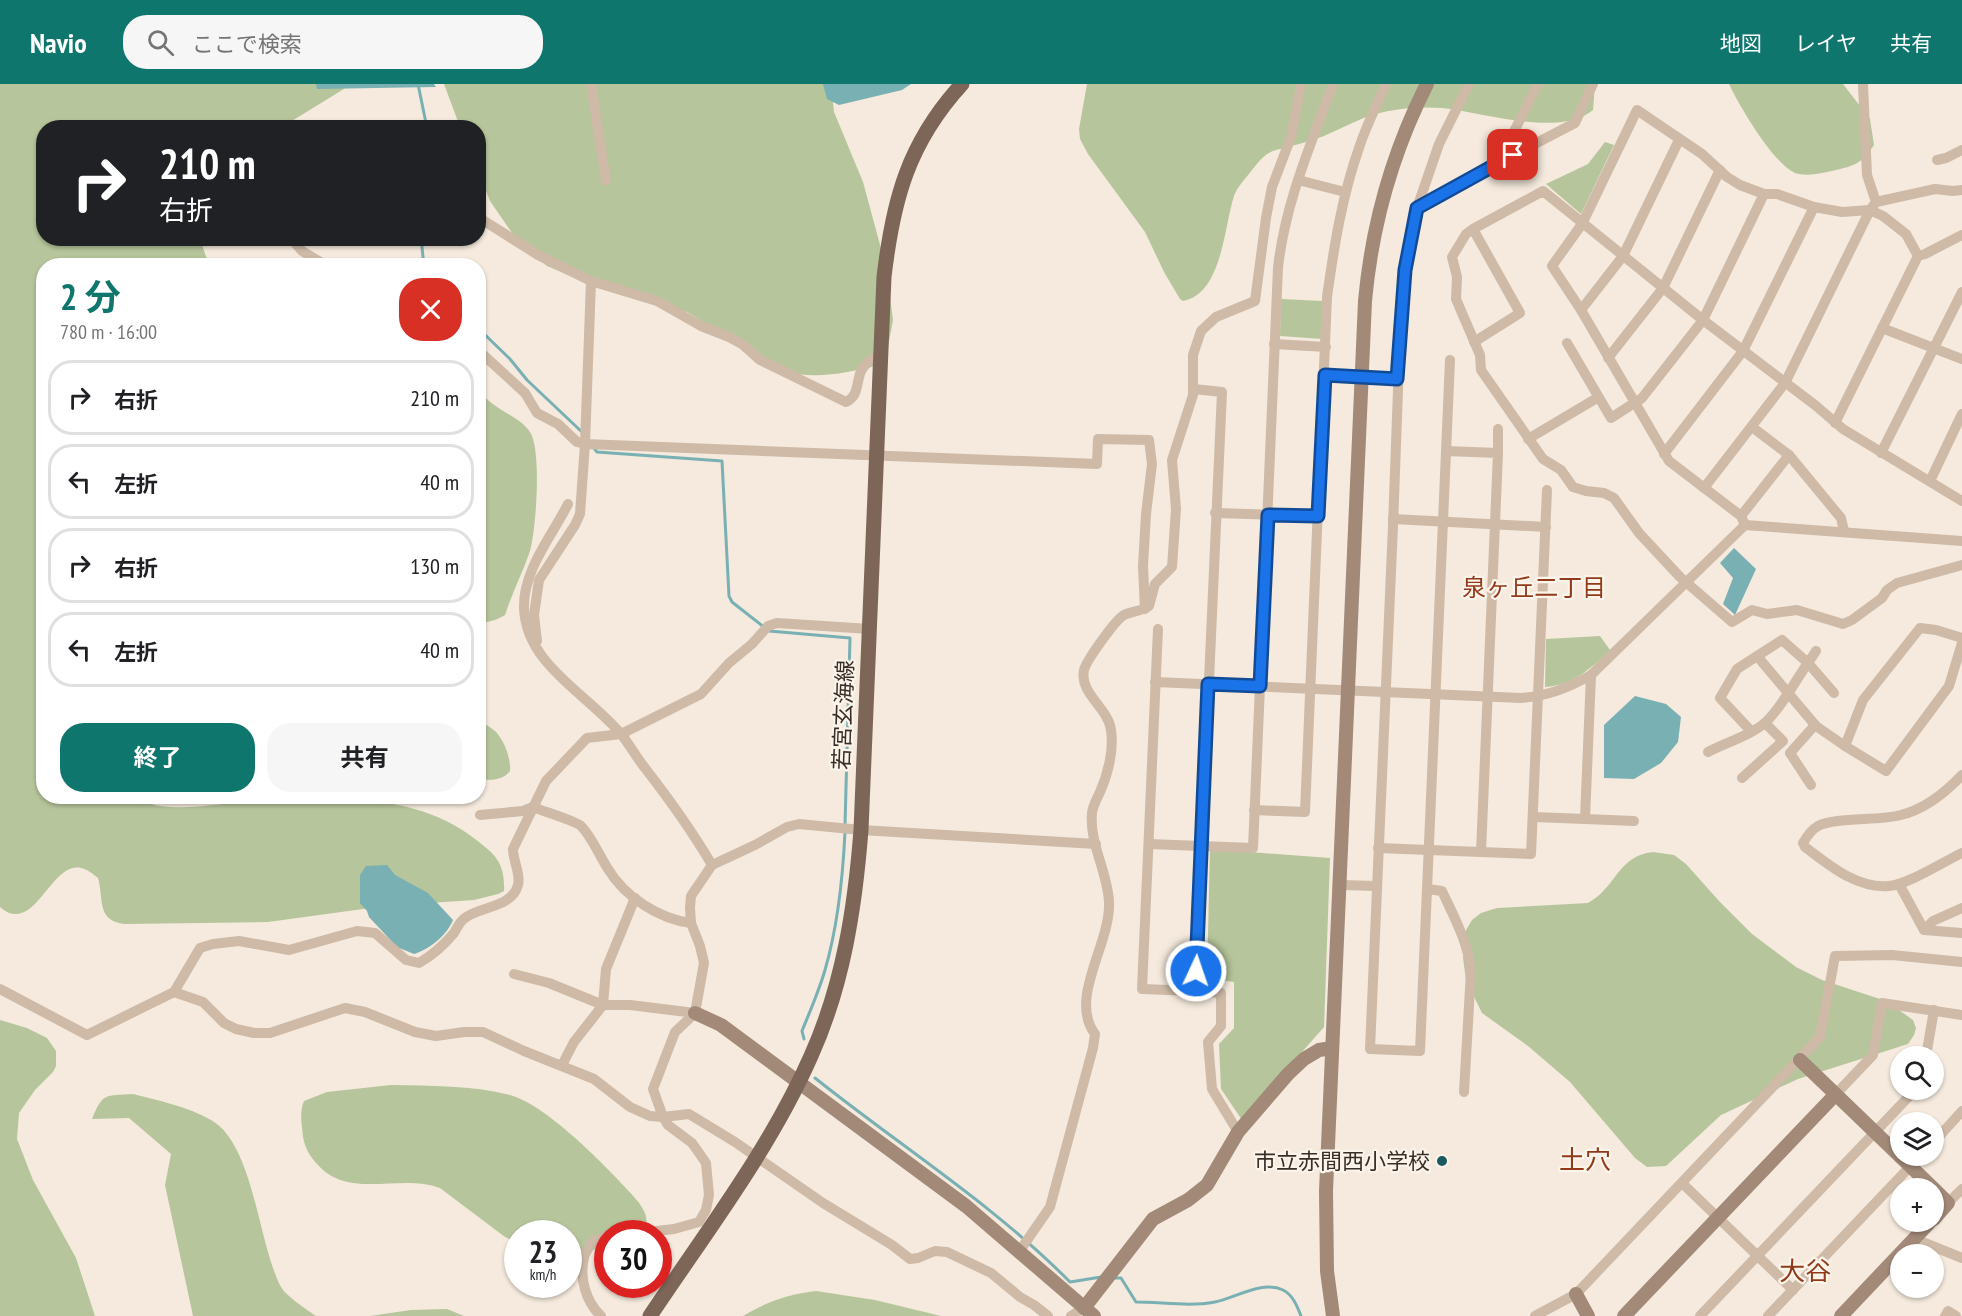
<!DOCTYPE html>
<html lang="ja">
<head>
<meta charset="utf-8">
<style>
  :root { --surface:#fff; --page:#f6f6f6; --text:#202124; --muted:#757577; --line:#e0e0e0; --accent:#0f766e }
  body { margin:0; font-family:"PT Sans Narrow","Noto Sans JP",sans-serif; background:var(--page); color:var(--text); height:100vh; display:flex; flex-direction:column; font-size:22px; white-space:nowrap }
  * { box-sizing:border-box; margin:0 }
  p { font-size:20px; color:var(--muted) }
  .icon { flex:none; width:33px; height:33px; fill:none; stroke:currentColor; stroke-width:2; stroke-linecap:round; stroke-linejoin:round }
  .map { position:relative; flex:1; overflow:hidden }
  .side { position:absolute; left:36px; top:174px; width:450px; height:546px; display:flex; flex-direction:column; background:var(--surface); border-radius:24px; box-shadow:0 2px 4px #0004 }
  .side>* { flex:none }
  .hud { position:absolute; left:36px; top:36px; width:450px; height:126px; border-radius:24px; box-shadow:0 2px 4px #0004; background:#202124; color:#fff; overflow:hidden }
  .controls { position:absolute; left:1890px; top:962px; display:grid; gap:12px }
  .controls a { display:grid; place-items:center; width:54px; height:54px; border-radius:50%; background:var(--surface); box-shadow:0 2px 4px #0004; font-size:30px }
  .speed { position:absolute; left:504px; top:1136px; display:flex; gap:12px; font-size:30px; font-weight:700; text-align:center }
  .speed>* { display:grid; place-content:center; width:78px; height:78px; border-radius:50%; background:var(--surface); box-shadow:0 2px 4px #0004; line-height:1 }
  .speed small { font-size:15px; font-weight:400 }
  .speed .limit { border:9px solid #d22; background:#fff; color:#111 }
  .pin { position:absolute; display:grid; place-items:center; width:51px; height:51px; color:#fff; margin:-26px; border-radius:12px; box-shadow:0 3px 9px #0006 }
  .me { position:absolute; width:66px; margin:-33px; rotate:3deg; stroke-linejoin:round; filter:drop-shadow(0 0 4px #0008) }
  .turn { display:flex; align-items:center; gap:21px; height:126px; padding:0 24px; font-size:27px }
  .turn .icon { width:78px; height:78px; stroke-width:2.5 }
  .turn b { display:block; font-size:42px; line-height:51px }
  .round { display:grid; place-items:center; flex:none; width:63px; height:63px; border-radius:24px; background:var(--page) }
  .summary { display:flex; align-items:center; justify-content:space-between; height:102px; padding:0 24px }
  h1 { font-size:36px; font-weight:700; line-height:45px; color:var(--accent) }
  .action { display:flex; gap:12px; margin-top:auto; padding:12px 24px }
  .action a { flex:1; height:69px; border-radius:24px; background:var(--accent); color:#fff; font-size:24px; font-weight:700; line-height:69px; text-align:center }
  .action a+a { background:var(--page); color:var(--text) }
  ul { padding:0; list-style:none }
  li { display:flex; align-items:center; gap:18px; height:75px; margin:0 12px 9px; padding:0 12px; border:3px solid var(--line); border-radius:24px }
  li div { flex:1 }
  li b { display:block; font-size:22px }
  li em { font-style:normal }
  header { display:flex; align-items:center; gap:36px; box-sizing:border-box; height:84px; padding:0 30px; background:var(--accent); color:#fff }
  header strong { font-size:28px }
  nav { display:flex; gap:33px; margin-inline-start:auto; font-size:21px }
  .search { width:420px; height:54px; background:var(--page); display:flex; align-items:center; gap:15px; box-sizing:border-box; padding:0 21px; border-radius:24px; color:var(--muted); font-size:22px }
  .map>svg:first-child { display:block }
  .green { fill:#b6c59b }
  .water { fill:#79b0b4 }
  .lines { fill:none; stroke-linecap:round; stroke-linejoin:round }
  .stream { stroke:#79b0b4; stroke-width:3 }
  .street { stroke:#cebaa7; stroke-width:10 }
  .secondary { stroke:#a28978; stroke-width:14 }
  .primary { stroke:#7d6658; stroke-width:15 }
  .route-casing { stroke:#114b97; stroke-width:15 }
  .route { stroke:#1a73e8; stroke-width:10 }
  .poi-dot { fill:#1a5960; stroke:#fbf4ea; stroke-width:2 }
  .labels { text-anchor:middle; stroke-width:4.5; stroke-linejoin:round; paint-order:stroke }
  .street-label { font-size:22px; fill:#3a2f28; stroke:#fbf4ea }
  .poi-label { font-size:22px; fill:#3a2f28; stroke:#fbf4ea; text-anchor:end }
  .neighbourhood-label { font-size:24px; fill:#913a1a; stroke:#fbf4ea }
  .quarter-label { font-size:26px; fill:#913a1a; stroke:#fbf4ea }
</style>
</head>
<body>
<header>
<strong>Navio</strong>
<div class="search"><svg class="icon" aria-label="search" viewBox="0 0 24 24"><circle cx="10" cy="10" r="6"/><path d="M15 15l6 6"/></svg>ここで検索</div>
<nav><a>地図</a><a>レイヤ</a><a>共有</a></nav>
</header>
<div class="map">
<svg width="1962" height="1232" viewBox="0 0 1962 1232">
  <rect width="100%" height="100%" fill="#f5eadd"/>
  <g class="green">
    <path d="M 0,0 L 352,0 L 282,43 L 44,44 L 44,154 L 202,155 L 203,164 L 209,181 L 44,182 L 44,712 L 141,713 C 147,718 152,721 160,722 C 180,725 204,722 224,720 C 265,718 306,713 347,715 C 393,717 438,726 475,755 C 496,771 505,779 504,807 L 498,810 L 474,816 L 385,822 L 268,838 L 125,840 C 96,837 104,815 98,794 C 93,790 87,785 81,784 C 50,777 35,853 0,823 Z"/>
    <path d="M 444,0 L 831,0 L 834,28 L 863,98 L 886,183 L 893,236 L 887,268 L 879,281 C 847,289 815,296 783,287 L 687,228 L 587,199 L 547,182 L 519,159 L 490,117 L 479,89 L 478,44 L 460,43 Z"/>
    <path d="M 1087,0 L 1595,0 L 1593,26 C 1560,54 1482,28 1442,24 C 1419,22 1387,25 1366,33 C 1351,39 1338,46 1324,52 C 1308,58 1292,62 1276,66 C 1265,69 1259,77 1252,86 C 1246,94 1237,103 1234,112 C 1224,143 1222,210 1183,217 L 1180,215 L 1164,188 L 1145,148 L 1088,70 L 1080,55 L 1079,45 Z"/>
    <path d="M 1729,0 L 1843,0 L 1870,35 L 1874,61 C 1862,80 1854,82 1832,87 C 1822,89 1806,93 1795,89 C 1773,79 1740,23 1729,0 Z"/>
    <polygon points="1605,58 1614,61 1581,130 1546,100 1588,80"/>
    <polygon points="1281,215 1323,217 1322,255 1280,252"/>
    <path d="M 478,304 C 492,327 518,330 530,348 C 542,366 536,446 530,467 C 523,488 512,509 505,531 C 497,536 488,539 478,538 Z"/>
    <path d="M 1600,552 L 1610,566 C 1592,584 1571,602 1545,603 L 1546,555 Z"/>
    <path d="M 478,636 C 484,639 490,643 495,647 C 504,656 511,674 510,687 C 503,696 490,697 479,695 Z"/>
    <polygon points="1210,765 1330,774 1324,943 1242,1036 1221,1005 1219,960 1234,944 1234,898 1207,894"/>
    <path d="M 1653,768 L 1674,771 L 1686,780 L 1719,817 L 1752,850 L 1796,883 L 1822,896 L 1886,917 L 1913,936 L 1916,944 L 1914,951 L 1908,960 L 1798,995 L 1721,1031 L 1666,1082 L 1647,1083 L 1635,1074 L 1570,998 L 1528,962 L 1482,929 L 1466,896 L 1463,874 L 1466,846 L 1472,836 L 1481,829 L 1497,824 L 1588,819 C 1617,803 1617,772 1653,768 Z"/>
    <polygon points="0,936 27,944 47,954 56,967 56,982 53,988 35,1006 19,1029 17,1055 33,1096 76,1174 95,1232 0,1232"/>
    <path d="M 391,1001 C 431,1002 471,1001 510,1011 C 544,1020 600,1076 624,1102 C 631,1110 640,1118 644,1127 C 648,1135 647,1142 643,1149 L 608,1149 L 607,1163 L 578,1168 L 569,1168 L 568,1149 L 518,1149 L 517,1158 L 505,1153 L 440,1104 C 401,1089 349,1116 318,1081 C 310,1073 305,1064 303,1053 C 302,1041 299,1029 304,1017 L 327,1008 Z"/>
    <path d="M 133,1010 C 159,1017 187,1022 211,1036 C 254,1060 258,1160 281,1203 C 285,1211 307,1226 316,1232 L 193,1232 L 165,1101 L 171,1070 L 129,1034 L 92,1035 C 103,1008 105,1012 133,1010 Z"/>
    <path d="M 816,1207 L 875,1216 L 941,1232 L 743,1232 C 766,1218 789,1210 816,1207 Z"/>
    <polygon points="447,1225 464,1232 370,1232 411,1226"/>
  </g>
  <g class="water">
    <polygon points="316,0 434,0 436,3 317,5"/>
    <polygon points="823,0 911,0 902,6 839,21 827,15"/>
    <polygon points="1734,464 1756,485 1735,531 1723,520 1733,494 1720,479"/>
    <polygon points="1635,612 1666,620 1681,633 1678,658 1661,679 1634,695 1604,694 1604,641"/>
    <path d="M 387,781 L 395,791 L 428,809 L 453,836 C 447,851 430,865 414,870 L 397,863 L 369,833 L 367,827 L 360,819 L 360,791 L 366,782 Z"/>
  </g>
  <g class="lines">
    <g class="stream">
      <polyline points="418,0 427,44"/>
      <polyline points="421,154 424,182"/>
      <polyline points="478,244 510,275 527,296 583,349"/>
      <polyline points="594,364 597,368 722,377 729,512 732,518 769,547 850,554 845,741"/>
      <path d="M 804,955 L 802,947 C 810,927 819,907 825,886 C 837,845 843,790 845,748"/>
      <path d="M 815,994 C 900,1062 993,1120 1070,1198 L 1101,1193"/>
      <path d="M 1114,1194 L 1121,1194 L 1136,1218 C 1162,1218 1189,1223 1215,1218 C 1235,1214 1262,1196 1283,1206 C 1293,1211 1297,1222 1301,1232"/>
    </g>
    <g class="street">
      <polyline points="591,0 606,97"/>
      <polyline points="1937,76 1946,74 1962,66"/>
      <polyline points="1498,79 1538,0"/>
      <polyline points="1298,96 1345,108"/>
      <polyline points="1876,118 1935,105 1953,107 1962,106"/>
      <polyline points="1417,124 1498,79 1575,39 1593,0"/>
      <path d="M 478,133 L 538,171 L 591,197 L 657,217 L 701,242 L 729,253 L 742,260 L 760,276 L 846,318 C 859,312 856,299 861,287 C 865,279 873,274 880,270"/>
      <polyline points="1473,145 1520,229 1474,258"/>
      <polyline points="291,154 302,167 327,182"/>
      <polyline points="1581,226 1623,172 1679,56"/>
      <polyline points="1882,244 1962,275"/>
      <polyline points="1567,259 1611,334 1642,314 1703,236 1764,110"/>
      <polyline points="1274,260 1326,263"/>
      <polyline points="478,266 525,309 537,329 558,340 577,358 585,360 1097,380 1098,355 1149,356 1152,380 1146,430 1143,482 1145,525"/>
      <polyline points="1608,274 1663,204 1720,86"/>
      <polyline points="1450,276 1420,967 1370,965 1393,442 1401,224 1405,186 1417,124 1439,60 1469,0"/>
      <polyline points="1325,291 1397,295"/>
      <polyline points="1835,339 1918,172 1925,170 1962,151"/>
      <polyline points="1528,355 1597,314"/>
      <polyline points="1446,367 1498,369 1481,768"/>
      <polyline points="1498,369 1498,345"/>
      <polyline points="1881,369 1962,208"/>
      <polyline points="1664,370 1743,267 1814,123"/>
      <polyline points="1789,371 1841,434 1844,447"/>
      <polyline points="1930,397 1962,330"/>
      <polyline points="1704,404 1785,299 1870,126 1876,118 1867,91 1863,0"/>
      <polyline points="1962,417 1843,345 1815,321 1703,236 1543,107 1473,145 1466,150 1452,173 1457,193 1456,215 1480,271 1481,286 1543,375 1561,386 1573,403 1586,407 1604,409 1614,414 1639,449 1680,493 1732,538 1752,526 1767,530 1797,526 1843,540 1852,536 1882,514 1887,506 1897,499 1962,481"/>
      <path d="M 568,420 C 552,452 523,486 524,524 C 526,581 588,610 621,650 C 630,661 636,673 645,684 C 669,715 692,747 712,781"/>
      <polyline points="1215,429 1318,432"/>
      <polyline points="1741,432 1789,371 1752,343"/>
      <polyline points="1393,435 1546,443"/>
      <polyline points="1745,441 1741,432 1669,377 1581,226 1552,182 1582,140 1637,26 1702,70 1727,93 1740,101 1764,110 1777,110 1814,123 1842,128 1870,126 1883,132 1906,150 1918,172"/>
      <polyline points="1158,545 1142,905 1195,907 1222,308 1194,305"/>
      <polyline points="537,557 534,531 539,496 575,441 580,430 585,360 591,197"/>
      <polyline points="1816,567 1808,579 1834,609"/>
      <polyline points="1757,572 1816,642 1845,662 1886,687 1949,602 1962,559"/>
      <path d="M 1155,598 L 1521,614 C 1548,612 1568,604 1591,591 L 1745,441 L 1962,457"/>
      <polyline points="1845,662 1863,616 1920,544 1936,546 1962,554"/>
      <path d="M 1708,668 C 1725,659 1754,650 1767,637 C 1783,621 1795,597 1808,579 L 1782,556 L 1737,585 L 1720,614 L 1751,647"/>
      <path d="M 1962,691 C 1945,709 1925,725 1901,731 C 1879,737 1835,733 1818,742 C 1811,746 1807,752 1803,759 L 1805,763 C 1829,781 1857,805 1889,802 C 1909,800 1943,778 1962,769"/>
      <polyline points="1742,694 1783,657 1765,639"/>
      <polyline points="1811,701 1790,669 1815,641"/>
      <path d="M 1254,726 L 1305,728 L 1327,213 C 1334,163 1342,112 1359,64 C 1366,42 1377,21 1386,0"/>
      <path d="M 480,731 L 523,727 L 533,723 C 542,727 576,737 581,742 C 592,753 599,771 608,785 C 625,813 659,835 691,839"/>
      <polyline points="1534,733 1585,735 1591,591"/>
      <polyline points="1585,735 1634,737"/>
      <path d="M 1149,760 L 1253,764 L 1278,184 C 1285,119 1311,60 1333,0"/>
      <polyline points="1378,764 1531,770 1547,406"/>
      <polyline points="1899,800 1924,846 1962,849"/>
      <polyline points="1340,801 1376,802"/>
      <path d="M 1427,805 L 1442,807 C 1454,833 1468,858 1471,887 L 1464,1008"/>
      <polyline points="1924,846 1933,837 1962,824"/>
      <polyline points="514,890 549,899 603,921 630,921 695,929"/>
      <path d="M 0,905 L 87,951 L 174,908 L 200,864 L 213,860 L 239,857 L 289,866 L 357,847 L 375,849 L 406,876 L 419,879 C 433,871 444,861 454,849 C 457,844 460,837 465,834 C 480,822 512,824 518,801 C 521,790 513,777 513,765 L 546,697 L 587,654 L 621,650 L 701,610 L 729,579 L 752,560 L 768,542 L 777,539 L 870,545"/>
      <polyline points="1195,907 1221,909 1221,942 1208,958 1212,1005 1238,1048"/>
      <polyline points="174,908 203,918 224,939 236,945 254,949 270,949 345,924 365,928 415,948 436,952 464,948 483,948 524,967 594,995 630,1023 650,1032 663,1033 689,1030 735,1058 823,1119 892,1161 910,1175 918,1174 935,1167 947,1168 991,1189 1020,1213 1034,1221 1048,1232"/>
      <polyline points="1926,972 1934,926"/>
      <polyline points="562,981 574,958 603,921 606,885 635,814"/>
      <polyline points="1835,1011 1873,971 1882,919 1962,931"/>
      <polyline points="1934,1058 1962,1027"/>
      <polyline points="1682,1099 1793,1206"/>
      <polyline points="1948,1119 1962,1105"/>
      <polyline points="639,1149 674,1145 699,1138 706,1126 709,1111 706,1079 692,1059 668,1041 663,1033 653,1005 675,948 695,929 704,879 700,862 691,839 690,824 691,812 712,781 755,761 787,743 799,740 861,746 1096,760"/>
      <polyline points="1915,1155 1962,1174"/>
      <path d="M 1019,1168 L 1050,1123 L 1093,964 L 1095,950 C 1068,914 1111,860 1109,818 C 1108,789 1089,759 1092,729 C 1093,721 1097,715 1100,708 C 1108,690 1114,666 1111,646 C 1108,623 1079,610 1084,586 C 1086,577 1116,535 1124,531 C 1132,527 1142,527 1149,522 L 1155,500 L 1172,483 L 1176,425 L 1172,376 L 1193,311 L 1193,271 L 1201,247 L 1216,233 L 1255,217 L 1266,134 L 1272,103 L 1291,53 L 1301,0"/>
      <path d="M 601,1232 C 586,1218 579,1194 584,1174 C 585,1168 590,1162 593,1157 L 608,1152"/>
      <polyline points="1071,1232 1084,1224"/>
      <polyline points="1535,1232 1576,1210 1820,953 1835,872 1892,871 1962,878"/>
      <polyline points="1700,1232 1916,1005"/>
      <polyline points="1768,1232 1921,1071"/>
      <polyline points="1945,1232 1948,1227 1956,1232"/>
    </g>
    <g class="secondary">
      <polyline points="695,929 721,941 966,1122 1094,1232"/>
      <polyline points="1800,976 1933,1104"/>
      <polyline points="1934,1105 1948,1119 1934,1135"/>
      <polyline points="1576,1210 1588,1232"/>
      <polyline points="1084,1224 1153,1135 1188,1116 1207,1101 1238,1048 1288,990 1304,975 1319,966 1332,964"/>
      <path d="M 1333,1232 L 1327,1187 L 1326,1107 L 1365,217 C 1372,140 1392,69 1427,0"/>
      <polyline points="1624,1232 1835,1011"/>
      <polyline points="1841,1232 1931,1137"/>
    </g>
    <path class="primary" d="M 650,1232 C 706,1148 770,1065 811,972 C 843,901 855,824 861,746 L 884,193 C 893,116 908,59 962,0"/>
  </g>
  <g class="lines">
    <g class="route-casing">
      <polyline id="route" points="1196,887 1208,600 1260,602 1268,431 1318,432 1325,291 1397,295 1405,186 1417,124 1513,71"/>
    </g>
    <use href="#route" class="route"/>
  </g>
  <circle class="poi-dot" cx="1442" cy="1077" r="6"/>
  <g class="labels">
    <g class="street-label">
      <text transform="translate(843 631) rotate(-88)" y="8">若宮玄海線</text>
    </g>
    <g class="poi-label">
      <text x="1430" y="1085">市立赤間西小学校</text>
    </g>
    <g class="neighbourhood-label">
      <text x="1534" y="512">泉ヶ丘二丁目</text>
    </g>
    <g class="quarter-label">
      <text x="1585" y="1085">土穴</text>
      <text x="1805" y="1196">大谷</text>
    </g>
  </g>
</svg>
<div class="controls">
<a><svg class="icon" aria-label="search" viewBox="0 0 24 24"><circle cx="10" cy="10" r="6"/><path d="M15 15l6 6"/></svg></a>
<a><svg class="icon" aria-label="layers" viewBox="0 0 24 24"><path d="M12 4l9 5-9 5-9-5zM3 14l9 5 9-5"/></svg></a>
<a>+</a>
<a>−</a>
</div>
<div class="speed"><div>23<small>km/h</small></div><div class="limit">30</div></div>
<div class="pin" style="left:1513px;top:71px;background:#d93025"><svg class="icon" aria-label="arrive" viewBox="0 0 24 24"><path d="M6 21V4h12l-3 4 3 4H6"/></svg></div>
<svg class="me" style="left:1196px;top:887px" viewBox="-20 -20 40 40"><circle r="17" fill="#1a73e8" stroke="#fff" stroke-width="3"/><path d="M0-11L8 9 0 5-8 9z" fill="#fff"/></svg>
<div class="hud">
<div class="turn"><svg class="icon" aria-label="right" viewBox="0 0 24 24"><path d="M7 20v-9h11M14 6l5 5-5 5"/></svg><div><b>210 m</b>右折</div></div>
</div>
<section class="side">
<div class="summary"><div><h1>2 分</h1><p>780 m · 16:00</p></div><a class="round" style="background:#d93025;color:#fff"><svg class="icon" aria-label="close" viewBox="0 0 24 24"><path d="M6 6l12 12M18 6L6 18"/></svg></a></div>
<ul>
<li><svg class="icon" aria-label="right" viewBox="0 0 24 24"><path d="M7 20v-9h11M14 6l5 5-5 5"/></svg><div><b>右折</b></div><em>210 m</em></li>
<li><svg class="icon" aria-label="left" viewBox="0 0 24 24"><path d="M17 20v-9H6M10 6l-5 5 5 5"/></svg><div><b>左折</b></div><em>40 m</em></li>
<li><svg class="icon" aria-label="right" viewBox="0 0 24 24"><path d="M7 20v-9h11M14 6l5 5-5 5"/></svg><div><b>右折</b></div><em>130 m</em></li>
<li><svg class="icon" aria-label="left" viewBox="0 0 24 24"><path d="M17 20v-9H6M10 6l-5 5 5 5"/></svg><div><b>左折</b></div><em>40 m</em></li>
</ul>
<div class="action"><a>終了</a><a>共有</a></div>
</section>
</div>
</body>
</html>
